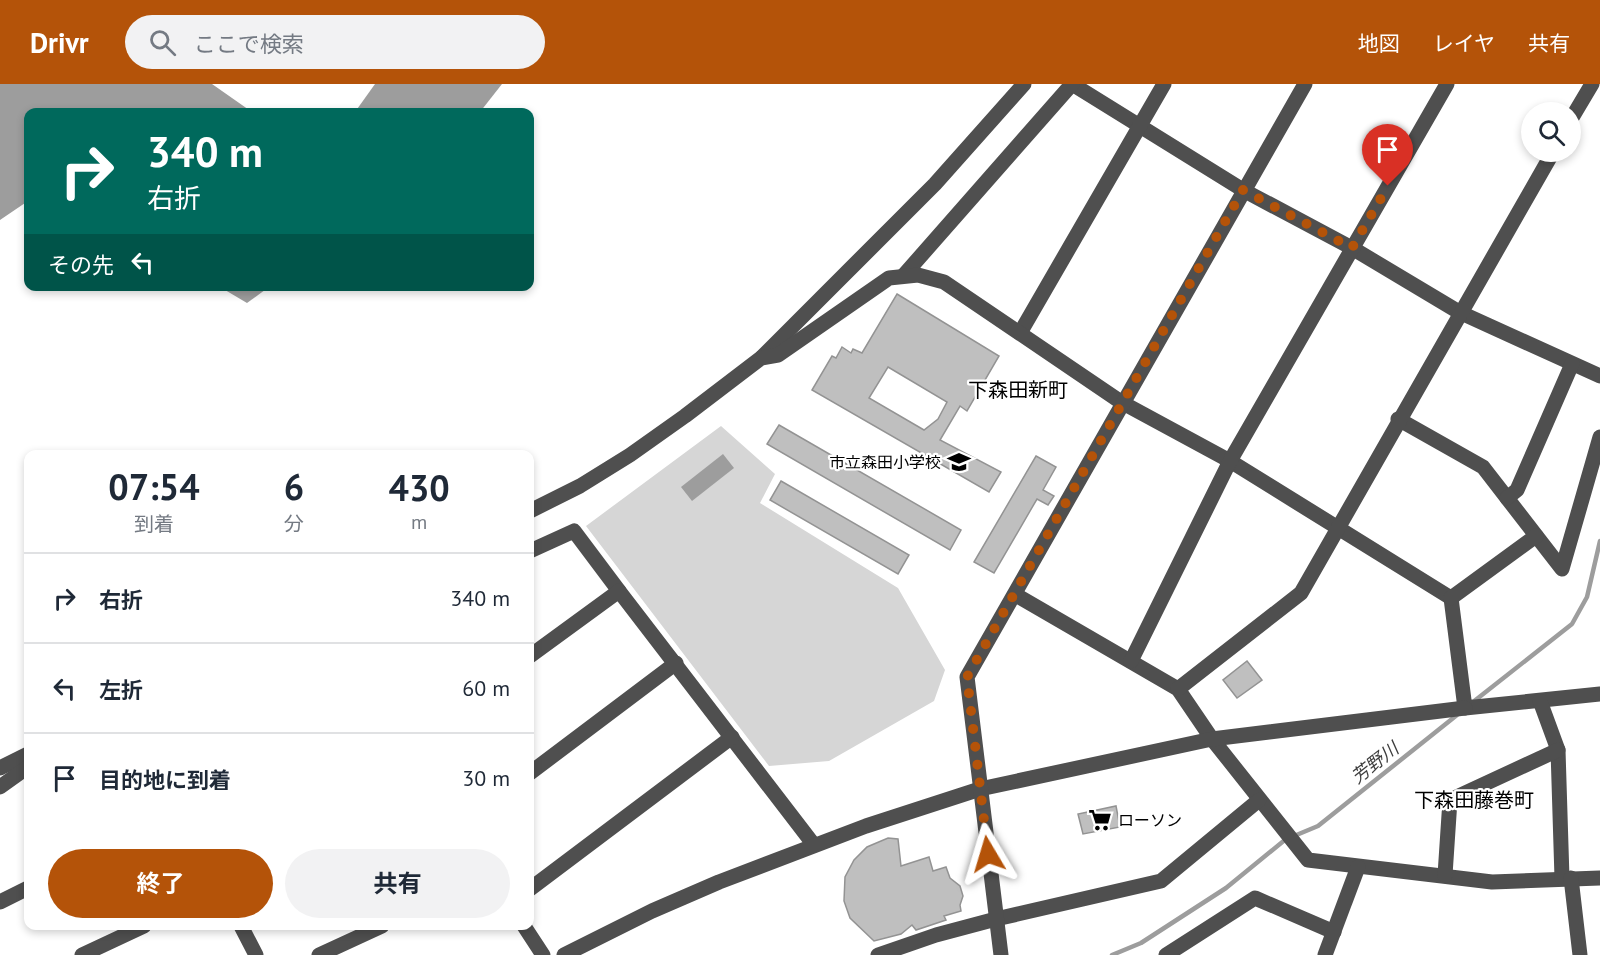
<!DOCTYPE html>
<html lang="ja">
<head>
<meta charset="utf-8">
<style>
  :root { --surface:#fff; --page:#f2f2f3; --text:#1f2937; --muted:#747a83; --line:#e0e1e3; --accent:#b45309 }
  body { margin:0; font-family:"PT Sans","Noto Sans JP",sans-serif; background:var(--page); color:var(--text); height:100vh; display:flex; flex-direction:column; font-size:22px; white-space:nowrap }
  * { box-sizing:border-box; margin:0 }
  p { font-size:20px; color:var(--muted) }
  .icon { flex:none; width:33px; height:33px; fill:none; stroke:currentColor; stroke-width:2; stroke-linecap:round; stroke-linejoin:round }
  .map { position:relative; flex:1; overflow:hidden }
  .details { position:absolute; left:24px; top:366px; width:510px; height:480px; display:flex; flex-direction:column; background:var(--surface); border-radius:12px; box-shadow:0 3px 9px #0003 }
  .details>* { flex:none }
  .banner { position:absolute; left:24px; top:24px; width:510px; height:183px; border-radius:12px; box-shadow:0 3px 9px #0003; background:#00695c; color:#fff; overflow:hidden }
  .buttons { position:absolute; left:1521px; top:18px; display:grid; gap:12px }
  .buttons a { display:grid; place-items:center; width:60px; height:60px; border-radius:50%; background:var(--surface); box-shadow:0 3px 9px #0003; font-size:30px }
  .pin { position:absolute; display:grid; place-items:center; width:51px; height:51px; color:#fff; margin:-62px -26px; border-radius:50% 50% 50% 0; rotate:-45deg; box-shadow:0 0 6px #0007 }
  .pin .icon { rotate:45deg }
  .me { position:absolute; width:66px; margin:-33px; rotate:353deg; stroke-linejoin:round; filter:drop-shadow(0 0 4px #0008) }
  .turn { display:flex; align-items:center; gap:21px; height:126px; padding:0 24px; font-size:27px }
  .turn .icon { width:78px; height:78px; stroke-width:2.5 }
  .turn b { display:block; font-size:42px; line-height:51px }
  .then { display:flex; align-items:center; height:57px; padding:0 24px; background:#0003; gap:12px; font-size:22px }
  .eta { display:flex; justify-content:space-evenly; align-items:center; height:102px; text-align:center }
  .eta b { font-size:36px; font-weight:700; line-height:42px }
  .cta { display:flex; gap:12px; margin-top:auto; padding:12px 24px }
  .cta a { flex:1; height:69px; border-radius:36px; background:var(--accent); color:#fff; font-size:24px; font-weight:700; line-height:69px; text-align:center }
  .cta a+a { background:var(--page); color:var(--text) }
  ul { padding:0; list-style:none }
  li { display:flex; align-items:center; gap:18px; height:90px; padding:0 24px; border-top:2px solid var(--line) }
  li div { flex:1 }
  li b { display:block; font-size:22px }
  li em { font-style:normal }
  header { display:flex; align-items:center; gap:36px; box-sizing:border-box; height:84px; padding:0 30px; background:var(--accent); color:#fff }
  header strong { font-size:28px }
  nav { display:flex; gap:33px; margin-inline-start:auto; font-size:21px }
  .search { width:420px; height:54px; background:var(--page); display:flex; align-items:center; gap:15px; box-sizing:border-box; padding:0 21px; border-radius:33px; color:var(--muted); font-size:22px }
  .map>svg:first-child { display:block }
  .green { fill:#d6d6d6 }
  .water { fill:#9d9d9d }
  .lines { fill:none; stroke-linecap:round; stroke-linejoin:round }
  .stream { stroke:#9d9d9d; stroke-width:4.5 }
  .building { fill:#bfbfbf; stroke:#939393; stroke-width:1.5; fill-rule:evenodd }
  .minor { stroke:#4f4f4f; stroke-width:15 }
  .route { stroke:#b45309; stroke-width:10; stroke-dasharray:0 18 }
  .labels { text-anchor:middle; stroke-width:4.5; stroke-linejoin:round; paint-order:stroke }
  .poi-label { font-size:16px; fill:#000; stroke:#fff; text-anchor:end }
  .water-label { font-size:18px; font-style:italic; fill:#3e3e3e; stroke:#fff }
  .quarter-label { font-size:20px; fill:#000; stroke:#fff }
</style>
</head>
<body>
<header>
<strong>Drivr</strong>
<div class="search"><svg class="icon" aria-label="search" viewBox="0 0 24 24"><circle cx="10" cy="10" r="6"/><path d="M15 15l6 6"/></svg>ここで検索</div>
<nav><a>地図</a><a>レイヤ</a><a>共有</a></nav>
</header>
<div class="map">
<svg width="1600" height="871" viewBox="0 0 1600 871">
  <rect width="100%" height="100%" fill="#fff"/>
  <polygon class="green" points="721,342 775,390 760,419 898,504 945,586 934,617 829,677 769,682 586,442"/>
  <g class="water">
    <polygon points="0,0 212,0 252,28 28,28 28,117 0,136"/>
    <polygon points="375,0 502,0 480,28 355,28"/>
    <polygon points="220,203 220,202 269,203 247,219"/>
    <polygon points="723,370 734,384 692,417 681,403"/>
  </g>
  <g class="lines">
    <g class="stream">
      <polyline points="1473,618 1572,540 1587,513 1600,457"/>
      <polyline points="1294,752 1318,742 1457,631"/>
      <polyline points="1112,871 1141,859 1226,804 1286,755"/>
    </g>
  </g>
  <g class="building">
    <path d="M 897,210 L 999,272 L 967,327 L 960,322 L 940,356 L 1001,388 L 989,408 L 812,306 L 832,272 L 836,274 L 842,263 L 851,269 L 853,265 L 862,269 ZM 888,283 L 947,318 L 938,335 L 924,346 L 869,314 Z"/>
    <polygon points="779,341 961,446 950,466 767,360"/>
    <polygon points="1036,372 1056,383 1043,406 1054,412 1048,421 1037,415 994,489 974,478"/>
    <polygon points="781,397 909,471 898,490 770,416"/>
    <polygon points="1247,577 1262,596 1237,614 1223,596"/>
    <polygon points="1116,722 1120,743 1083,750 1078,730"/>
    <polygon points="888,754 898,755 901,782 929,773 933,787 946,783 950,794 960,802 963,812 960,821 961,827 944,832 946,836 916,846 912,841 901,850 874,857 850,834 844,817 845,793 854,776 867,763"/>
  </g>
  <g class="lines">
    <g class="minor">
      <polyline points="1072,0 1243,106 1352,164 1459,228 1600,292"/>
      <polyline points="1570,37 1592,0"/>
      <polyline points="904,191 1072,0"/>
      <polyline points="1020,249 1164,0"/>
      <polyline points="762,273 935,100 1024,0"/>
      <polyline points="1398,335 1483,383 1562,485 1600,353"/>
      <polyline points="1507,414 1517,406 1572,280"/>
      <polyline points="530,427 580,402 630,371 685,332 761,274 778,271 889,194 918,191 944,198 1121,318 1230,377 1451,514 1465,624 1600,610"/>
      <polyline points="530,467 574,447 619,507"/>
      <polyline points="1016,511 1178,605 1212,655 1308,776 1492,798 1600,794"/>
      <polyline points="1451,514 1536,452"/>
      <polyline points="530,572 619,507 814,761"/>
      <polyline points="1131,577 1230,377 1447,0"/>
      <polyline points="1178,605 1301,509 1553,68"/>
      <polyline points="1540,617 1558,666 1562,794"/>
      <polyline points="0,684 28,670"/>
      <polyline points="530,689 676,579"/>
      <polyline points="0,703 28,683"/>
      <polyline points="1445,791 1450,716 1558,666"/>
      <polyline points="1571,794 1580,871"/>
      <polyline points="530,805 732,653"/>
      <polyline points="0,818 28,804"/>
      <polyline points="241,842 256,871"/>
      <polyline points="524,842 543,871"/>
      <polyline points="82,871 144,842"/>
      <polyline points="319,871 382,842"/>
      <polyline points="564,871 652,827 719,798 866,742 980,705 1212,655 1465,624"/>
      <polyline points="878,871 936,851 996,835 1161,797 1259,716"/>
      <polyline points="1001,871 967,593 1305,0"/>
      <polyline points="1166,871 1255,814 1334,848"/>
      <polyline points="1325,871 1358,783"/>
    </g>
  </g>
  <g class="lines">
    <polyline class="route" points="988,770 967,593 1243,106 1352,164 1388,102"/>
  </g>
  <defs>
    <g id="school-bare" transform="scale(1.8)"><path d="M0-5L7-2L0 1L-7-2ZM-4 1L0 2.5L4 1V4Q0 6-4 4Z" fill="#000" stroke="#fff" stroke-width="2.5" paint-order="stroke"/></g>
    <g id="supermarket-bare" transform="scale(1.8)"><path d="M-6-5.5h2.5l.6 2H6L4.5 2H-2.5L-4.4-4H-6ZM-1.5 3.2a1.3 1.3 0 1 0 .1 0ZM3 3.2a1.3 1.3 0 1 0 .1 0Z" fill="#000" stroke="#fff" stroke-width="2.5" paint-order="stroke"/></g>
  </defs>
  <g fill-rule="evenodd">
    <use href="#school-bare" x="959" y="378"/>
    <use href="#supermarket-bare" x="1100" y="736"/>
  </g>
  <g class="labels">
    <g class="poi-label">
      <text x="941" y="384">市立森田小学校</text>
      <text x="1118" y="742" text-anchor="start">ローソン</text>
    </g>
    <g class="water-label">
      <text transform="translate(1375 679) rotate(-38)" y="6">芳野川</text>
    </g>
    <g class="quarter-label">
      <text x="1018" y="313">下森田新町</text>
      <text x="1474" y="723">下森田藤巻町</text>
    </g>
  </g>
</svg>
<div class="buttons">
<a><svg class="icon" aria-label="search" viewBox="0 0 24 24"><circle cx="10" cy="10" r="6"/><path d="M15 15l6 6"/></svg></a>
</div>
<div class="pin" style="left:1388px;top:102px;background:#d93025"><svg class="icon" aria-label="arrive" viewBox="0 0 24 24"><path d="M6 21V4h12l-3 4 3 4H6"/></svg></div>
<svg class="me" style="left:988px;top:770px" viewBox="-20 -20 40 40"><path d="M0-17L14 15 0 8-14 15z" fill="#b45309" stroke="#fff" stroke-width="4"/></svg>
<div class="banner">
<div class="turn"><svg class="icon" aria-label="right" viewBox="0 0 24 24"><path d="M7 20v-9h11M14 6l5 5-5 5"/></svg><div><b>340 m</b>右折</div></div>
<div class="then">その先<svg class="icon" aria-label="left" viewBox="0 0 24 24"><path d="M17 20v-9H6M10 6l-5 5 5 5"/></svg></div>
</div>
<section class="details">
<div class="eta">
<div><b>07:54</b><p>到着</p></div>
<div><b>6</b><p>分</p></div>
<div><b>430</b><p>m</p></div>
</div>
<ul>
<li><svg class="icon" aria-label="right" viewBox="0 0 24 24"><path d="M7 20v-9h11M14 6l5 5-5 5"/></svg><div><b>右折</b></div><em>340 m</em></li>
<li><svg class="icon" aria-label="left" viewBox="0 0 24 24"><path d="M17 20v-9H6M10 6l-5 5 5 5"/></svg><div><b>左折</b></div><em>60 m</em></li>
<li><svg class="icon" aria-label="arrive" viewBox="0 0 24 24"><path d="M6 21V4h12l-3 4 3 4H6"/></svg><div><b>目的地に到着</b></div><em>30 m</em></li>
</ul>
<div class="cta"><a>終了</a><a>共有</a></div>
</section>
</div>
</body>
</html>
